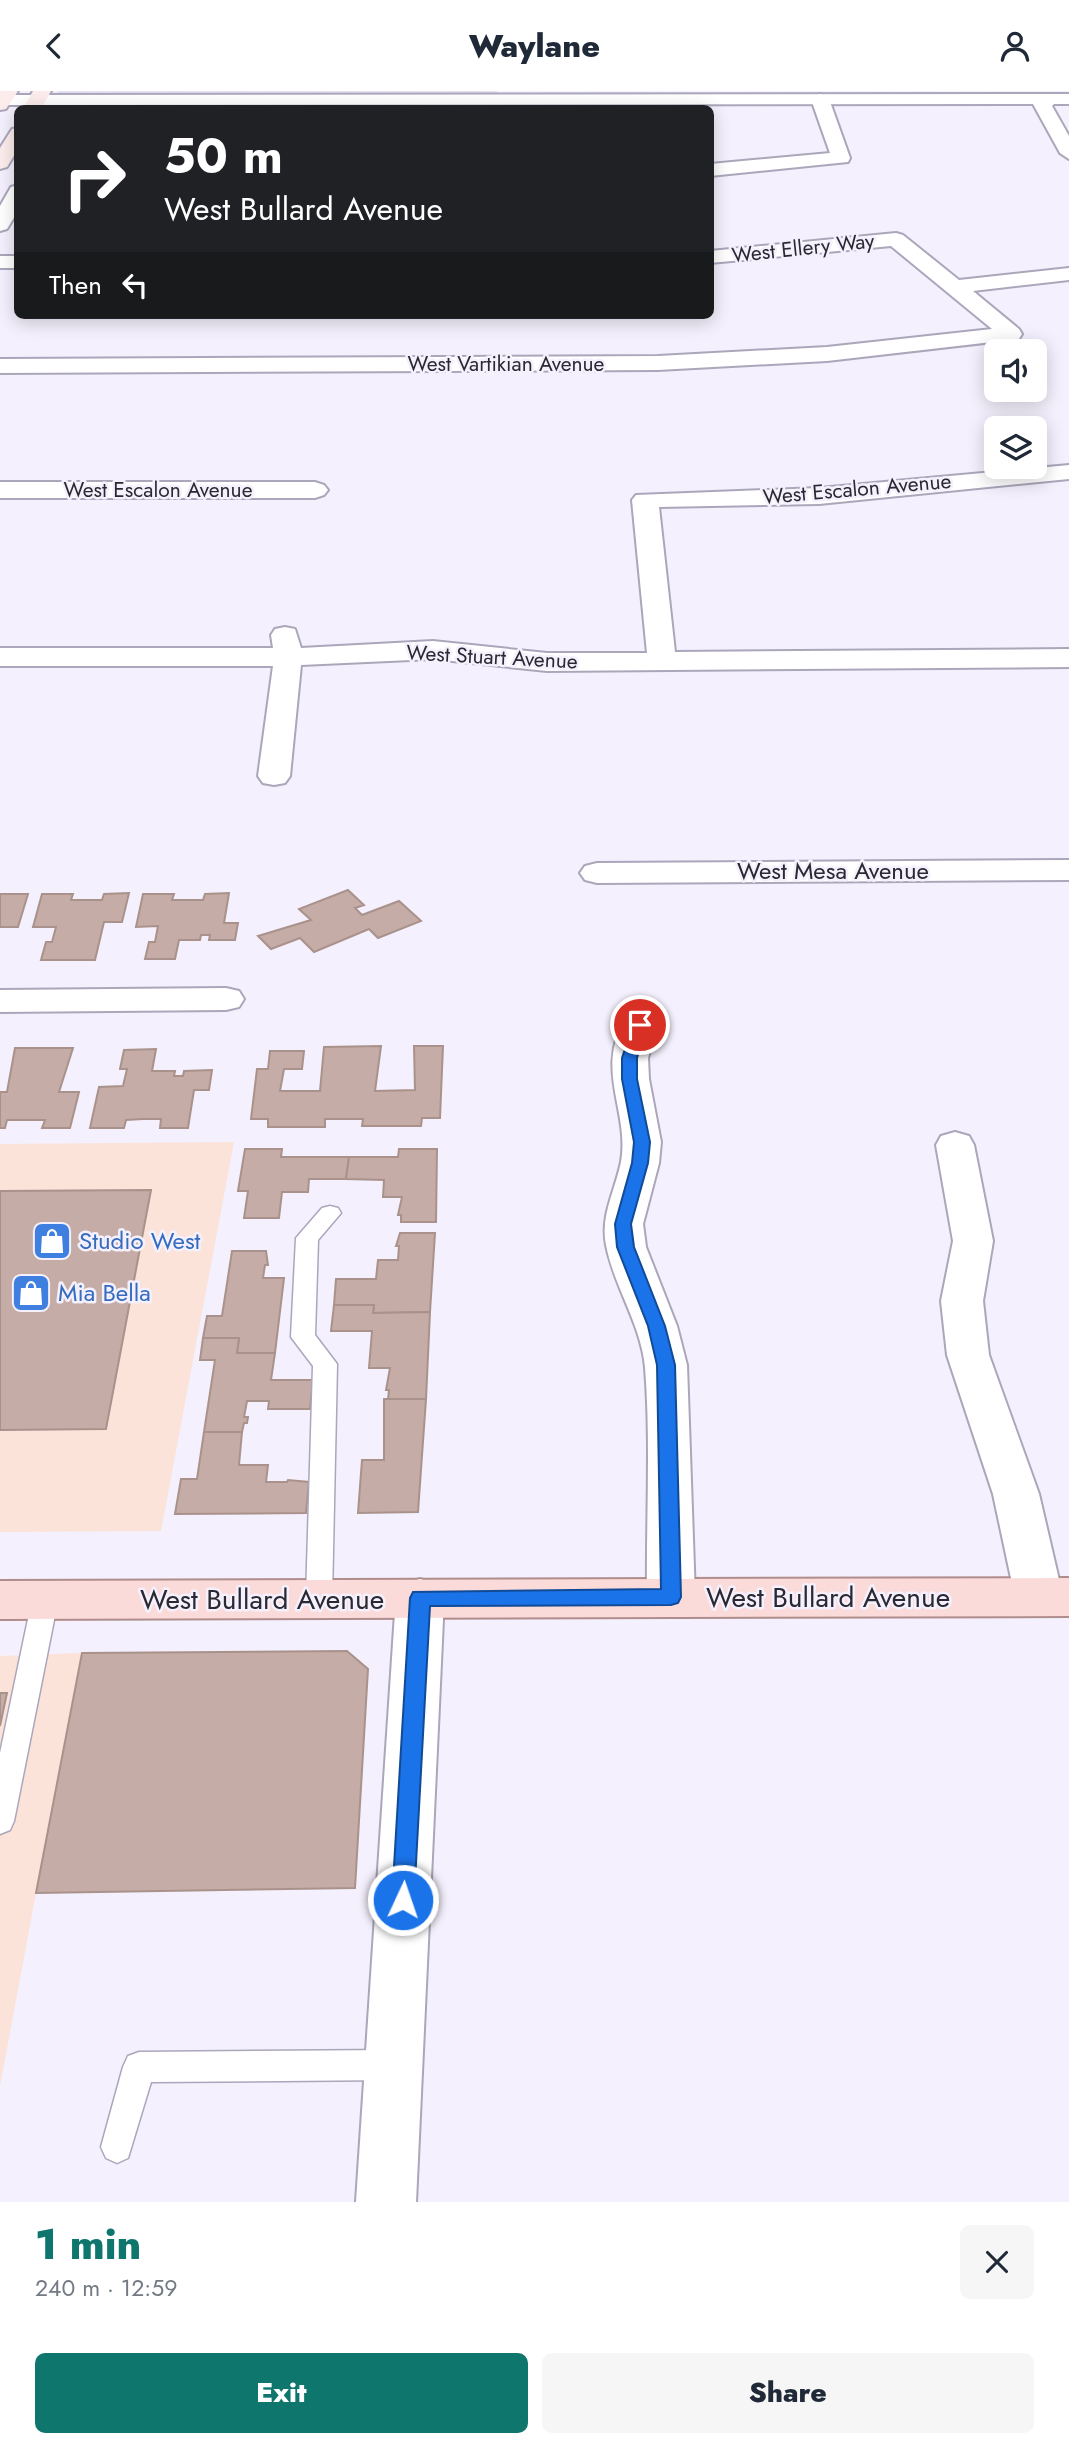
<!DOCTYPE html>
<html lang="en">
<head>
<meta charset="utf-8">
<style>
  :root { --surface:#fff; --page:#f6f6f7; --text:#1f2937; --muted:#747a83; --accent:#0f766e }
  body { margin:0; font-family:Jost,sans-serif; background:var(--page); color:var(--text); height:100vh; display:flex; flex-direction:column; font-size:26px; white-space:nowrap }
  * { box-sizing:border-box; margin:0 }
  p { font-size:23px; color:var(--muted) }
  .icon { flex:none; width:38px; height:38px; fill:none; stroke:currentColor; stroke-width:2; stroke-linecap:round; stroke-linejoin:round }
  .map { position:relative; height:2111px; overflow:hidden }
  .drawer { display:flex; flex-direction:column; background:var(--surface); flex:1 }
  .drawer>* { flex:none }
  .hud { position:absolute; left:14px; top:14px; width:700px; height:214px; border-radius:10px; box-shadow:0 4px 18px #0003; background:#202124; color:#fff; overflow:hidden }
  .buttons { position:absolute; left:984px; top:248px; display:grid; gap:14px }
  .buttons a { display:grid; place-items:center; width:63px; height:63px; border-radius:10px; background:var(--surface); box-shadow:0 4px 18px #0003; font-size:35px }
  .pin { position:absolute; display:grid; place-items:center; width:60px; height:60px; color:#fff; margin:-30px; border:4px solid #fff; border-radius:50%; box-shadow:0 2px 7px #0007 }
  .me { position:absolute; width:77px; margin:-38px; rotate:3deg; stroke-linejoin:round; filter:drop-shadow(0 0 5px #0008) }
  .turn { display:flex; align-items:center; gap:24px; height:147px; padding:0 35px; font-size:32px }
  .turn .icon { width:91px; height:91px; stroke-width:2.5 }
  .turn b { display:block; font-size:49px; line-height:60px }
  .then { display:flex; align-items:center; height:66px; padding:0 35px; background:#0003; gap:14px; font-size:26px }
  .round { display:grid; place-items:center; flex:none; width:74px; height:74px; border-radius:10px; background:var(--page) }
  .overview { display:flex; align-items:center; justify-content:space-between; height:119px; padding:0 35px }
  h1 { font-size:42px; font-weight:800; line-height:52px; color:var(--accent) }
  .action { display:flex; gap:14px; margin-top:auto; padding:14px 35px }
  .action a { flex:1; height:80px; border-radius:10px; background:var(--accent); color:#fff; font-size:28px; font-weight:800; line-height:80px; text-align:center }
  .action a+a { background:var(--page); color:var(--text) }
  header { display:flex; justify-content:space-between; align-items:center; height:91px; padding:0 35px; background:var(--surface); font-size:32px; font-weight:800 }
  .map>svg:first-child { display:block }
  .commercial { fill:#fbe3da }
  .built { fill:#e6e1f2 }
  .building { fill:#c5aca6; stroke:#aa928c; stroke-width:2 }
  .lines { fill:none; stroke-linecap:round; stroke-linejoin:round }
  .service-casing { stroke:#aca6bb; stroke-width:3 }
  .minor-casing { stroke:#aca6bb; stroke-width:4 }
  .tertiary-casing { stroke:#aca6bb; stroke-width:4 }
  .secondary-casing { stroke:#aca6bb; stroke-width:4 }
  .primary-casing { stroke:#af8d8d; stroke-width:4 }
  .service { fill:#fff; fill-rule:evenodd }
  .minor { fill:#fff; fill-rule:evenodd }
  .tertiary { fill:#fff; fill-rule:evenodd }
  .secondary { fill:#fcedec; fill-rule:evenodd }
  .primary { fill:#fadbd9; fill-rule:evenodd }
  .route { fill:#1a73e8; stroke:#114b97; stroke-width:2 }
  .labels { text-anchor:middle; stroke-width:5; stroke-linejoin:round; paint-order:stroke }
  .far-street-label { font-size:21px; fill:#2a2830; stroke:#f4f0fd }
  .street-label { font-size:24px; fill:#2a2830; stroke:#f4f0fd }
  .shop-label { font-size:24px; fill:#366cbe; stroke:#f4f0fd; text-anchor:start }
  .near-street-label { font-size:28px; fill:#2a2830; stroke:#f4f0fd }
</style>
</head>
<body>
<header><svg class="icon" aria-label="back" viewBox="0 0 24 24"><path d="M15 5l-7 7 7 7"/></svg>Waylane<svg class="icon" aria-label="person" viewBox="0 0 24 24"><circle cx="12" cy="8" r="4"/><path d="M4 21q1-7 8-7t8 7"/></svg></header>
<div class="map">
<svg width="1069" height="2111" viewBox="0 0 1069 2111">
  <rect width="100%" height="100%" fill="#f4f0fd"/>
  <g class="commercial">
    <polygon points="234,1051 161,1440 0,1441 0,1053"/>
    <polygon points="82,1562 36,1802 0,1995 0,1565"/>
  </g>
  <polygon class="built" points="58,0 497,0 497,4 67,4 59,3"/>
  <g class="building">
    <polygon points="348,799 364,814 355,817 362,824 399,810 421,830 378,847 369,838 314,861 300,847 271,858 258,845 311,829 299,818"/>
    <polygon points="129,802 122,831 104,831 95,869 41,869 46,851 52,851 56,836 33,836 42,803 73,803 71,809 102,809 104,803"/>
    <polygon points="229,802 224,832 238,832 235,849 209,849 210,844 201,844 200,849 179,849 175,868 145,868 149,851 155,851 158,835 136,836 143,803 174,803 172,809 203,809 205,803"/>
    <polygon points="0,803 28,803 18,836 0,836"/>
    <polygon points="381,955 375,1000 415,999 414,955 443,955 440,1027 422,1027 421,1035 362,1035 363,1028 325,1028 325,1036 268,1036 268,1028 251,1028 257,978 268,978 270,960 304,960 302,978 284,978 280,1000 320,1000 324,956"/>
    <polygon points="15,957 73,957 59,1001 79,1001 70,1037 42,1037 45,1029 7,1029 5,1037 0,1037 0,1001 7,1001"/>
    <polygon points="156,958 152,980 175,980 174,985 183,985 184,980 212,979 209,999 194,999 188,1037 160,1037 161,1028 143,1028 126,1029 124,1037 90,1037 99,996 123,995 127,978 120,978 124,959"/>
    <polygon points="245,1058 282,1058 281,1066 349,1066 346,1088 309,1088 308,1101 282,1101 279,1127 244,1127 248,1100 238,1100"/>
    <polygon points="399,1058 437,1058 436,1131 401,1131 401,1124 398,1124 402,1106 383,1106 384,1089 346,1088 349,1066 398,1066"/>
    <polygon points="151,1099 106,1338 0,1339 0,1100"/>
    <polygon points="400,1142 435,1142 430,1221 373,1222 374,1214 334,1214 336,1188 376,1188 378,1169 398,1169 399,1155 396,1155"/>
    <polygon points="232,1160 266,1160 268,1174 265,1174 263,1187 284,1187 275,1262 237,1262 239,1247 203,1247 207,1225 222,1225"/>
    <polygon points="334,1214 374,1214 373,1222 430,1221 426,1308 388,1308 389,1299 386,1299 390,1277 369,1277 372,1240 331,1240"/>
    <polygon points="203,1247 239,1247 237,1262 275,1262 271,1289 313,1289 310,1318 268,1318 269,1310 247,1310 244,1326 248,1326 247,1332 244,1332 242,1341 204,1341 215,1269 200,1269"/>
    <polygon points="384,1308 426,1308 418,1421 358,1422 362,1369 384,1369"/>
    <polygon points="204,1341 242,1341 239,1374 268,1374 266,1391 287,1391 288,1389 309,1391 306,1422 175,1423 181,1388 197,1388"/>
    <polygon points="347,1560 368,1578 355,1797 36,1802 82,1562"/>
    <polygon points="0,1602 7,1602 0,1635"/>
  </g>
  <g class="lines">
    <g class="service-casing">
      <g id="service">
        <polygon points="330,1115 338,1117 341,1122 318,1149 315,1244 337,1273 332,1507 328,1514 319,1518 310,1514 306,1507 313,1275 291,1246 296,1147 322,1117"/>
        <polygon points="45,1498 54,1502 58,1509 14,1730 10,1739 0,1743 0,1662 32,1509 36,1502"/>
        <polygon points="392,1959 403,1963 408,1974 403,1985 392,1989 151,1991 128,2067 117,2072 106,2067 101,2056 123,1976 128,1965 139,1961"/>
      </g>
    </g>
    <g class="minor-casing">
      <g id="minor">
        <polygon points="820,3 829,8 850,67 848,71 710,85 710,73 830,62 811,8"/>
        <polygon points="1050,3 1059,8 1052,15 1069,45 1069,68 1060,62 1033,13"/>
        <polygon points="18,94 18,120 7,138 0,140 0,115 11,96"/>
        <polygon points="896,142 903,144 959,189 1069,177 1069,189 973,200 1019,238 1022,243 1019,248 827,270 658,279 0,282 0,268 658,265 827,256 992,238 891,155 710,172 710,160"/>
        <rect x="0" y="165" width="18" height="12"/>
        <polygon points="1069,374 1069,388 819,413 659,416 675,561 1069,558 1069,576 547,580 433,568 301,574 290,685 285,692 274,694 263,692 258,685 273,575 0,575 0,557 273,557 271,544 275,538 285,536 295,538 301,557 433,550 547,562 647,562 632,409 636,404 819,397"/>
        <polygon points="0,391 315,391 324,394 328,399 324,404 315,407 0,407"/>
        <polygon points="1069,769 1069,789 597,792 585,789 580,782 585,775 597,772"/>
        <polygon points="226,897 239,900 244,908 239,916 226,919 0,921 0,899"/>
        <path d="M 640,923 L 653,926 L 658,934 L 648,967 L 649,988 L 661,1051 L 659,1072 L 643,1133 L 646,1156 L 677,1235 L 687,1274 L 695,1506 L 688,1520 L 671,1525 L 654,1520 L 647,1506 C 646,1430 651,1352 645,1276 C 641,1233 614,1196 606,1154 C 600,1125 615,1100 621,1071 C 630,1020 593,977 627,926 Z"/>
        <polygon points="955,1041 969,1045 974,1054 993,1150 983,1210 989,1264 1039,1403 1063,1506 1056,1520 1039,1525 1022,1520 1015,1506 993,1403 947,1264 941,1210 953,1150 936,1054 941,1045"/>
        <polygon points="420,1488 437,1493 444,1507 416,2111 356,2111 396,1507 403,1493"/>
      </g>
    </g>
    <g class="tertiary-casing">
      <polygon id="tertiary" points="1069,3 1069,13 0,14 0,4"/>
    </g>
    <g class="secondary-casing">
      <g id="secondary">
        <polygon points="18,0 6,18 0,19 0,0"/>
        <polygon points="33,0 51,0 41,18 23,18"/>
        <polygon points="18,37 18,58 7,76 0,78 0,57 12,38"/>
      </g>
    </g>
    <g class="primary-casing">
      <polygon id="primary" points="1069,1487 1069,1525 0,1528 0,1490"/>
    </g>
    <use href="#service" class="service"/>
    <use href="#minor" class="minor"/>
    <use href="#tertiary" class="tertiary"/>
    <use href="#secondary" class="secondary"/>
    <use href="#primary" class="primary"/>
  </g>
  <polygon class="route" points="640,930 647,934 637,967 637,988 650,1051 648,1072 631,1133 634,1156 665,1235 675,1274 681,1506 678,1512 671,1514 430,1515 414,1809 411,1816 403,1819 395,1816 392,1809 410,1507 413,1501 661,1498 657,1274 648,1235 617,1156 615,1133 632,1072 634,1051 622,988 622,967 633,934"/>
  <defs>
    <g id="shop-square" transform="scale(2.0125)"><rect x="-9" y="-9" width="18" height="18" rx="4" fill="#3f7fe0" stroke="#f4f0fd"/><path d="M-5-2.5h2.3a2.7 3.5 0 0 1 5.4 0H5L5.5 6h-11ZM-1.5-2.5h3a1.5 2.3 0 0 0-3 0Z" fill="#fff"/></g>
  </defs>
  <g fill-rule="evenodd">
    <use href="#shop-square" x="52" y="1150"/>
    <use href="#shop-square" x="31" y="1202"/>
  </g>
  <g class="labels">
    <g class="far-street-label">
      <text transform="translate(803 157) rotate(-6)" y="7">West Ellery Way</text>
      <text x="506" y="280">West Vartikian Avenue</text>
      <text transform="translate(857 398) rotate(-5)" y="7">West Escalon Avenue</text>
      <text x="158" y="406">West Escalon Avenue</text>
      <text transform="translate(492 566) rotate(3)" y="7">West Stuart Avenue</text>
    </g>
    <g class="street-label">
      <text x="833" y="788">West Mesa Avenue</text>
    </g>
    <g class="shop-label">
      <text x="79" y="1158">Studio West</text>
      <text x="58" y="1210">Mia Bella</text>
    </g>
    <g class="near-street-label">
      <text x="828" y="1516">West Bullard Avenue</text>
      <text x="262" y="1518">West Bullard Avenue</text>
    </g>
  </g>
</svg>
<div class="buttons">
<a><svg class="icon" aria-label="sound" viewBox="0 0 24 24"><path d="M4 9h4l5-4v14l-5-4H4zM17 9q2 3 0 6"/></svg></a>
<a><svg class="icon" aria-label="layers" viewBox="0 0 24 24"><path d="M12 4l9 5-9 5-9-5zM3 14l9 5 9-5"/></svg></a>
</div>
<div class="pin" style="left:640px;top:934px;background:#d93025"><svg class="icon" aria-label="arrive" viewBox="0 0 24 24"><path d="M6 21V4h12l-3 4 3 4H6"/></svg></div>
<svg class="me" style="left:403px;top:1809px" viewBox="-20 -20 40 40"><circle r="17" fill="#1a73e8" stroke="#fff" stroke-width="3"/><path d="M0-11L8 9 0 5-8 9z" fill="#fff"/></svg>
<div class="hud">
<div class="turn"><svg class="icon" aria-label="right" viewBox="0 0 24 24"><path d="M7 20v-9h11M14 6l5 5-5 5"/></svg><div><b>50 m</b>West Bullard Avenue</div></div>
<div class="then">Then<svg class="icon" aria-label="left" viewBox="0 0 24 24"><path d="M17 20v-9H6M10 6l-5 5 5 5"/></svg></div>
</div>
</div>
<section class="drawer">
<div class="overview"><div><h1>1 min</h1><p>240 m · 12:59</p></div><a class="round"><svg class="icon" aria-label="close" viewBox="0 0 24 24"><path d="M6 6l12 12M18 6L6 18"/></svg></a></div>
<div class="action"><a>Exit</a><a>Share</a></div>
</section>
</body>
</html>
